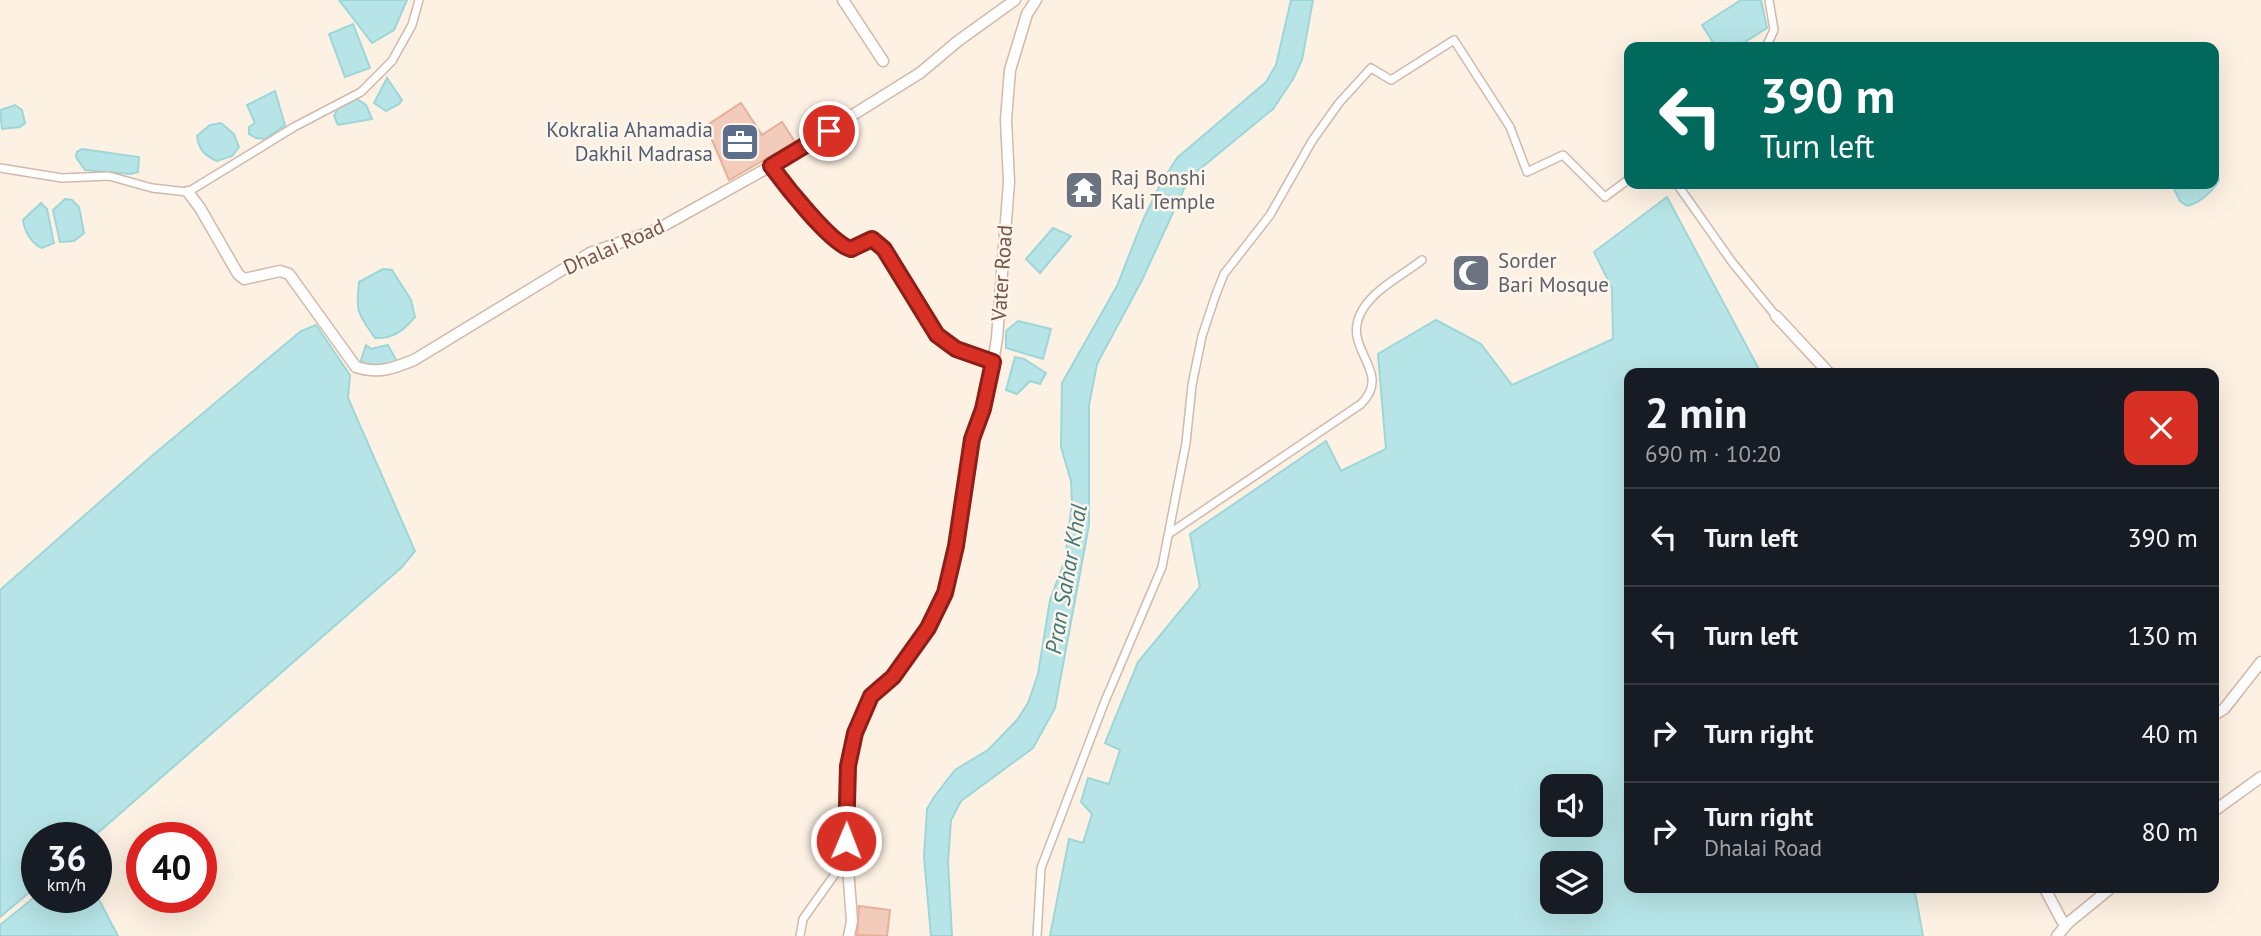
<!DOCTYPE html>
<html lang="en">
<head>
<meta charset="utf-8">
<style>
  :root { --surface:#171b24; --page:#242831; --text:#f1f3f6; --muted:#9ea1a6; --line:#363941 }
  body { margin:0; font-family:"PT Sans",sans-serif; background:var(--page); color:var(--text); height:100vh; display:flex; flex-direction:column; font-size:26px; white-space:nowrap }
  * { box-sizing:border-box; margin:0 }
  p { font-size:23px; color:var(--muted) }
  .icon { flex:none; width:38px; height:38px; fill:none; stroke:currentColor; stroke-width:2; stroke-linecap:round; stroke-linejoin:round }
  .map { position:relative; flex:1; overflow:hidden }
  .panel { position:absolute; left:1624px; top:368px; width:595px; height:525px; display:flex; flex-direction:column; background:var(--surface); border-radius:14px; box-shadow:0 7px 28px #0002 }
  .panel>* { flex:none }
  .top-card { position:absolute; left:1624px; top:42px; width:595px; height:147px; border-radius:14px; box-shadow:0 7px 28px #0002; background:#00695c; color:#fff; overflow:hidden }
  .tools { position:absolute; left:1540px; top:774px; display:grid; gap:14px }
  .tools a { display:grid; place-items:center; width:63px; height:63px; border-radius:14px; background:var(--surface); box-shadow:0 7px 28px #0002; font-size:35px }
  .speed { position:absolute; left:21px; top:822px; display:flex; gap:14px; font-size:35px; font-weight:700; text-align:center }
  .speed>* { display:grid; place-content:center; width:91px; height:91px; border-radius:50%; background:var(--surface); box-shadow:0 7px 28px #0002; line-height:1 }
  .speed small { font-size:18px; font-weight:400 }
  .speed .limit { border:10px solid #d22; background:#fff; color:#111 }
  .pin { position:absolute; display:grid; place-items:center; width:60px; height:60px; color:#fff; margin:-30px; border:4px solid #fff; border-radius:50%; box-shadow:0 2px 7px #0007 }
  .me { position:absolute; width:77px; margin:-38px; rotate:1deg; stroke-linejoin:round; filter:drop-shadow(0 0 5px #0008) }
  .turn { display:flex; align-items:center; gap:24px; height:147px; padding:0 21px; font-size:32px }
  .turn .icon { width:91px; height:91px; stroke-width:2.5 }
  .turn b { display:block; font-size:49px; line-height:60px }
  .round { display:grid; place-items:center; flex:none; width:74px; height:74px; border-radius:14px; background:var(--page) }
  .overview { display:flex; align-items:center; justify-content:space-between; height:119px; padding:0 21px }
  h1 { font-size:42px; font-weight:700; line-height:52px }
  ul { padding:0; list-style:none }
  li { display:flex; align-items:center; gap:21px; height:98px; padding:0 21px; border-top:2px solid var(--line) }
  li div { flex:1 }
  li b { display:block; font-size:26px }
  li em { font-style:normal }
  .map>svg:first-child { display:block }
  .water { fill:#b7e5e7; stroke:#9dd6d9; stroke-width:2; fill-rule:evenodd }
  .building { fill:#f3cbba; stroke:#e6b09a; stroke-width:2 }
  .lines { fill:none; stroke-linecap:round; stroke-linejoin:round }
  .street-casing { stroke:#d1b9ac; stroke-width:10 }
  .secondary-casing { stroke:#d4b8a9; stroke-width:13 }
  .street { stroke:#fff; stroke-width:7 }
  .secondary { stroke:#fff; stroke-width:10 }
  .route-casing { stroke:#8d1f18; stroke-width:18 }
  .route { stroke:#d93025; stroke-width:12 }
  .labels { text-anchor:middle; stroke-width:5; stroke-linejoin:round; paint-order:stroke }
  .service-label { font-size:21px; fill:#4e5e75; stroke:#fff5ea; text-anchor:end }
  .worship-label { font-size:21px; fill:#5b616d; stroke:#fff5ea; text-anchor:start }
  .street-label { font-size:21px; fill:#765448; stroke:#fff5ea }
  .water-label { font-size:23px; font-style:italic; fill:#3c787c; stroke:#fff5ea }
</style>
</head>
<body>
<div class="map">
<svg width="2261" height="936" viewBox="0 0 2261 936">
  <rect width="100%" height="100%" fill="#fdf1e3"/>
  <g class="water">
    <polygon points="339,0 407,0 394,30 372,43"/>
    <polygon points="1291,0 1313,0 1302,60 1293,79 1273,109 1189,178 1142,280 1097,364 1089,405 1089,525 1055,708 1033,748 961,801 951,820 948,862 952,936 931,936 924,857 927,809 934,797 955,770 988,750 1017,720 1028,703 1038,674 1050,600 1065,560 1072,503 1071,481 1061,447 1062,383 1117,286 1143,220 1160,185 1177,158 1266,82 1276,65"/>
    <polygon points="1741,0 1761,0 1767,28 1737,47 1716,47 1702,25"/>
    <polygon points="353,24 370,68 345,77 329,34"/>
    <polygon points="387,78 402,100 399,104 386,111 374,103"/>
    <polygon points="275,91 285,125 265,139 256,138 249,134 249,127 255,123 247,105"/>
    <polygon points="357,99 366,105 372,119 338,125 334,116 338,108"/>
    <polygon points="15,105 22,110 25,123 20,127 2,129 0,110"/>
    <path d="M 221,123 L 234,134 L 239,147 L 232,156 L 217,161 C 204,155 199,150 197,136 L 210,125 Z"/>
    <polygon points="82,149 139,157 138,172 131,174 85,170 76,157 77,152"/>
    <path d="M 2214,172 L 2219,180 C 2213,191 2200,203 2187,206 L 2180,201 L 2174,189 L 2177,184 L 2214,184 Z"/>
    <path d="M 1667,197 L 1761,373 L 1629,373 L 1629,887 L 1914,887 L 1923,936 L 1050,936 L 1069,839 L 1083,843 L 1092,814 L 1081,802 L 1088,778 L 1109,784 L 1120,750 L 1105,743 L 1138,662 L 1200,587 L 1190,534 L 1326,441 L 1341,471 L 1386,449 L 1378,354 L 1436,320 L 1481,344 L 1512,385 L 1613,339 L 1612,288 L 1594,252 ZM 1552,786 L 1591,786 L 1591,824 L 1552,824 ZM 1552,863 L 1591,863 L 1591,901 L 1552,901 Z"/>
    <polygon points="65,199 72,200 79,207 84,233 74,241 60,242 53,210"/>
    <path d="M 41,203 L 47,209 L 53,239 L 54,243 L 42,248 C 32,244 24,231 23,220 Z"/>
    <polygon points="1053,228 1071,236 1040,273 1026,259"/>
    <path d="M 383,269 L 392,270 L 411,300 L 415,317 C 403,331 393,339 375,338 C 357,312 356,313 359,282 Z"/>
    <polygon points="1018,321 1051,329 1043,359 1006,348 1006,331"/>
    <polygon points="316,325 350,375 348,398 415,551 402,567 92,838 37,838 37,886 0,917 0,590 153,455 301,331"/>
    <polygon points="366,345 371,349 388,345 396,360 386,367 364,364 361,360"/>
    <polygon points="1015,357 1024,359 1046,373 1040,384 1030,381 1017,394 1006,390"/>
    <polygon points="96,894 118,936 0,936 0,925 37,895 37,898 96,898"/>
  </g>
  <g class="building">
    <polygon points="741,103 762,135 782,122 795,142 729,180 706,126"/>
    <polygon points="859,906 890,910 887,936 857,935"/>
  </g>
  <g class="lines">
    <g class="street-casing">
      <g id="street">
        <polyline points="1766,47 1774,30 1769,0"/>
        <path d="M 771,166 C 783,182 831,243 847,248 C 854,251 865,242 872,239 L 884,249 L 937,335 L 956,349 L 993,362"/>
        <polyline points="0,168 62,178 109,176 152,188 188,192 294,127 361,92 392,61 412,25 419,0"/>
        <polyline points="1677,184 1732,262 1776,316"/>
        <path d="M 1170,533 L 1361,404 C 1395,370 1338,349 1363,309 C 1376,288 1403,275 1422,260"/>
        <polyline points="800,936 803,919 835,874 847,862"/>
        <polyline points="1037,936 1041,868 1105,701 1162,567 1186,443 1192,385 1202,336 1215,297 1224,274 1270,215 1312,141 1339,103 1371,68 1391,80 1454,40 1510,127 1527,172 1563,155 1605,197 1629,179"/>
      </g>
    </g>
    <g class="secondary-casing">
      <g id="secondary">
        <polyline points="843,0 883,61"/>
        <path d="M 188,192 L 200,208 L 238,274 L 244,279 L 280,271 L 289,274 L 356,367 C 378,374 392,369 414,360 L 590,253 L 656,230 L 771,166 L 920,73 L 958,41 L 1015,0"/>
        <polyline points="1776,316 1829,373"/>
        <polyline points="2214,715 2224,709 2261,662"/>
        <polyline points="2214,811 2261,777"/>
        <polyline points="2044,887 2062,921"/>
        <polyline points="849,936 852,921 846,841 848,766 861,713 871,696 893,677 928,628 945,593 956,546 972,439 989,388 997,338 1009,182 1006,120 1010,70 1027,14 1036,0"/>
        <polyline points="2057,936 2068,923 2112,887"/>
      </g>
    </g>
    <use href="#street" class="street"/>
    <use href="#secondary" class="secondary"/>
  </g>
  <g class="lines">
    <g class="route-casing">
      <path id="route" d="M 829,131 L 771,166 C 785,185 831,244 851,249 L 872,239 L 884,249 L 937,335 L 956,349 L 993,362 L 983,409 L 972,439 L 956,546 L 945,593 L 928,628 L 893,677 L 871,696 L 855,733 L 848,766 L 846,841"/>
    </g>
    <use href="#route" class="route"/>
  </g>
  <defs>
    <g id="office-square" transform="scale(2.0125)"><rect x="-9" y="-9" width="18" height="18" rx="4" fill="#5c6f8a" stroke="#fff5ea"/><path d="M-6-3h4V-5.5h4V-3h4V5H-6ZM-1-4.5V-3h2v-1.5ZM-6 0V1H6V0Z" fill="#fff"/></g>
    <g id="temple-square" transform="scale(2.0125)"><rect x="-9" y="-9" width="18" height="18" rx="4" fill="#6b7280" stroke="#fff5ea"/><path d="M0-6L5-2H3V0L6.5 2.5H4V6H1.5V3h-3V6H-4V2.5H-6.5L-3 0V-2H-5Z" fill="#fff"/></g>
    <g id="mosque-square" transform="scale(2.0125)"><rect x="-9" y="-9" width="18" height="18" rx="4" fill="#6b7280" stroke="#fff5ea"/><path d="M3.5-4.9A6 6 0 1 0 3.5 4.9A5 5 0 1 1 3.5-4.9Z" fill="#fff"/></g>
  </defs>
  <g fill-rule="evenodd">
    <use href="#office-square" x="740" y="142"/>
    <use href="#temple-square" x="1084" y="190"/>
    <use href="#mosque-square" x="1471" y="273"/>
  </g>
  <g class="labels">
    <g class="service-label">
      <text x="713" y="137">Kokralia Ahamadia<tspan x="713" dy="24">Dakhil Madrasa</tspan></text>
    </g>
    <g class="worship-label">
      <text x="1111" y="185">Raj Bonshi<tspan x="1111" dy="24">Kali Temple</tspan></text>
      <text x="1498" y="268">Sorder<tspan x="1498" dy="24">Bari Mosque</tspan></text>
    </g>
    <g class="street-label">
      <text transform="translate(614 247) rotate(-24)" y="7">Dhalai Road</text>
      <text transform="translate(1002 273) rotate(-86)" y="7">Vater Road</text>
    </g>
    <g class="water-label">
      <text transform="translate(1066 579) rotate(-80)" y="8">Pran Sahar Khal</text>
    </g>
  </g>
</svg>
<div class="tools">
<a><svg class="icon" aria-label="sound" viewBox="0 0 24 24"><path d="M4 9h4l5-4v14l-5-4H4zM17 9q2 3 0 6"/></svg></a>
<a><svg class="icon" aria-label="layers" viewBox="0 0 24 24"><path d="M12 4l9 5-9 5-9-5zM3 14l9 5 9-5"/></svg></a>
</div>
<div class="speed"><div>36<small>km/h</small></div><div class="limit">40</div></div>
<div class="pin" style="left:829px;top:131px;background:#d93025"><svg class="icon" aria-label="arrive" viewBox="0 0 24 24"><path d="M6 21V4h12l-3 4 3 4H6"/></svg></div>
<svg class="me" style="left:846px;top:841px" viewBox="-20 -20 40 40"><circle r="17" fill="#d93025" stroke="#fff" stroke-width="3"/><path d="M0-11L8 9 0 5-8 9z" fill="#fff"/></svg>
<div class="top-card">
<div class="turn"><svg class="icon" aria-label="left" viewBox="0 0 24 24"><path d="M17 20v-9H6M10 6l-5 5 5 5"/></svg><div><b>390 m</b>Turn left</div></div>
</div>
<section class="panel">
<div class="overview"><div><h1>2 min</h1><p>690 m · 10:20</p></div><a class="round" style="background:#d93025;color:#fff"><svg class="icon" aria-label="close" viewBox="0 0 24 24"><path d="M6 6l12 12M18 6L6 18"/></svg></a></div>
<ul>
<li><svg class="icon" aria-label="left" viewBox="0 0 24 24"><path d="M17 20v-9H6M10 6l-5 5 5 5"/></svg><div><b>Turn left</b></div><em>390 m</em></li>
<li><svg class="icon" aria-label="left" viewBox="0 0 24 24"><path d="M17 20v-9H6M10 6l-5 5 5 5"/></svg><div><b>Turn left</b></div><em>130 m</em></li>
<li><svg class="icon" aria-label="right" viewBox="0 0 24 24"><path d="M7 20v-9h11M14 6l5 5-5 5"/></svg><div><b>Turn right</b></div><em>40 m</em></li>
<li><svg class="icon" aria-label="right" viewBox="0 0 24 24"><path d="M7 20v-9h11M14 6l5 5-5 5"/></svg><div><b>Turn right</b><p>Dhalai Road</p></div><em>80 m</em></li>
</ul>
</section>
</div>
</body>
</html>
